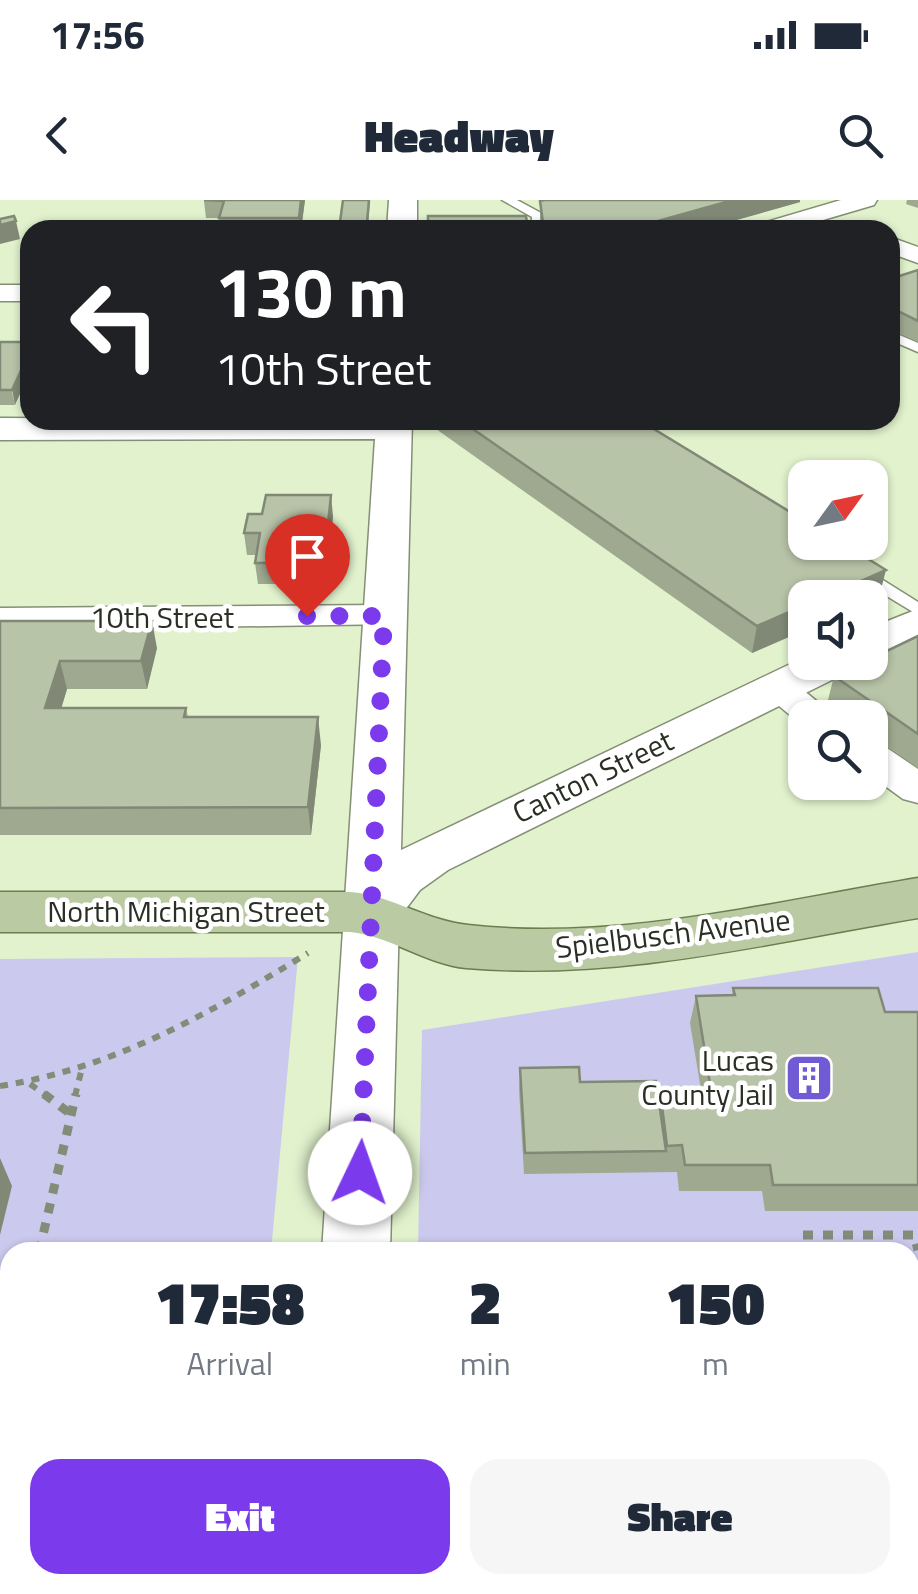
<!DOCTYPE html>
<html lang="en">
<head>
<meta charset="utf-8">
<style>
  :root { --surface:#fff; --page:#f6f6f7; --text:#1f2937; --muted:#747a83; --accent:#7c3aed }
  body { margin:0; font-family:"Titillium Web",sans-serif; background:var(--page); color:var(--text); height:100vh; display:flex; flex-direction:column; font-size:38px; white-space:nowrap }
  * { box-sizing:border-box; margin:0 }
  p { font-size:32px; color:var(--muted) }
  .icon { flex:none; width:55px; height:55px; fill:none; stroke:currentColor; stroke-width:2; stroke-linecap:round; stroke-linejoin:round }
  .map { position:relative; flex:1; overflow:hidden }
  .panel { position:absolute; left:0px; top:1042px; width:920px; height:352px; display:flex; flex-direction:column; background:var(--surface); border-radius:30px 30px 0 0; box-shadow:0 2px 8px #0004 }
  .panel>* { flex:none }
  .banner { position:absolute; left:20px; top:20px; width:880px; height:210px; border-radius:30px; box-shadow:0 2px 8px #0004; background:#202124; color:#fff; overflow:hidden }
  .needle { width:65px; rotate:57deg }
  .fabs { position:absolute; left:788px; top:260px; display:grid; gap:20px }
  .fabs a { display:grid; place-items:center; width:100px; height:100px; border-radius:20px; background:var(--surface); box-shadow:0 2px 8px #0004; font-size:50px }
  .pin { position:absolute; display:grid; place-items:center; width:85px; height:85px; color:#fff; margin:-102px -42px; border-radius:50% 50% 50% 0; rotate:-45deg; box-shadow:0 0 10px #0007 }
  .pin .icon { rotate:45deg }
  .me { position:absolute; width:110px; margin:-55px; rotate:3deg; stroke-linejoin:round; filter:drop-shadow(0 0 8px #0008) }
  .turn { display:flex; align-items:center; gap:35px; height:210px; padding:0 30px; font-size:45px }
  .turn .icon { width:130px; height:130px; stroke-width:2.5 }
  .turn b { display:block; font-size:70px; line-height:85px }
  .eta { display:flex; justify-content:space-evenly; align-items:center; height:170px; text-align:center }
  .eta b { font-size:60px; font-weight:800; line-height:70px }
  .button { display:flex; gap:20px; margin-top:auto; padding:20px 30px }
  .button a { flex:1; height:115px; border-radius:30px; background:var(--accent); color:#fff; font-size:40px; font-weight:800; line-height:115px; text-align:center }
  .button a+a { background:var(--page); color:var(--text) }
  .status { display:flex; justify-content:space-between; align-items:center; height:70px; padding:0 50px; background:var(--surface); direction:ltr }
  .status svg { height:28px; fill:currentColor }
  header { display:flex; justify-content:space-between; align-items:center; height:130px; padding:0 30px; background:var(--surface); font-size:45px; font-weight:800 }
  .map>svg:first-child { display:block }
  .built { fill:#e1f2cd; fill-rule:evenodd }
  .green { fill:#cbcaee }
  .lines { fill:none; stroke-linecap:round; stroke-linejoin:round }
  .service-casing { stroke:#848f75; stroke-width:3 }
  .minor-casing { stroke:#848f75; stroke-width:3 }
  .tertiary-casing { stroke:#848f75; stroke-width:3 }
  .primary-casing { stroke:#6a7e4e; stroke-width:3 }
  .path-far1 { stroke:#838c79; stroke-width:6; stroke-dasharray:8 8; stroke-linecap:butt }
  .path { stroke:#838c79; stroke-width:9; stroke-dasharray:10 10; stroke-linecap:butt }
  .service { fill:#fff; fill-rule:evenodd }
  .minor { fill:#fff; fill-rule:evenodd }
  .tertiary { fill:#fff; fill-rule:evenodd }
  .primary { fill:#bacba3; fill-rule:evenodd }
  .wall { fill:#9ea990 }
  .shaded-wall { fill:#818976 }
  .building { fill:#b8c4a8; stroke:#818976; stroke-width:2.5 }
  .route { stroke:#7c3aed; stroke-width:18; stroke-dasharray:0 32.4 }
  .labels { text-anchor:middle; stroke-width:9; stroke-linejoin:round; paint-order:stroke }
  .street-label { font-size:30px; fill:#2a2f24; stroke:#fff }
  .poi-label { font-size:30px; fill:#2a2f24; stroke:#fff; text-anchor:end }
</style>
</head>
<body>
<div class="status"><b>17:56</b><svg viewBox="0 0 49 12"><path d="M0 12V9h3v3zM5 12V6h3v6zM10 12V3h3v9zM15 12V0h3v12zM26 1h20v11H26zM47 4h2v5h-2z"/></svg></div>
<header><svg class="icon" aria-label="back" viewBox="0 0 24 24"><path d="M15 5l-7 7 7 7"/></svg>Headway<svg class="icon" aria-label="search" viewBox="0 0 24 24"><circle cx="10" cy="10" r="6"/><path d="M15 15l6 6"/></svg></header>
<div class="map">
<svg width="918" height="1394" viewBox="0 0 918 1394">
  <rect width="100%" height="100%" fill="#effcdf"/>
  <path class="built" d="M 0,0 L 918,0 L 918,1394 L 0,1394 ZM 30,30 L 890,30 L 890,220 L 30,220 ZM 805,278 L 870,278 L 870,342 L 805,342 ZM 805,398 L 870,398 L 870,462 L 805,462 ZM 805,518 L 870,518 L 870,582 L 805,582 ZM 10,1052 L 910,1052 L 910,1385 L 10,1385 Z"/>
  <g class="green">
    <polygon points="918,752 918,1394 413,1394 413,1385 910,1385 910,1052 418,1052 422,830"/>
    <polygon points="298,757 271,1052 10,1052 10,1385 240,1385 240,1394 0,1394 0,759"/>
  </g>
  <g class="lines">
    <g class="service-casing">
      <g id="service">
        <polygon points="502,0 517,0 543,14 568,8 574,11 542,21 543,30 531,30 532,17"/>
        <polygon points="890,131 918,143 918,152 890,140"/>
        <polygon points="805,338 805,342 822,342 918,402 918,415 804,346 802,342"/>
      </g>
    </g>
    <g class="minor-casing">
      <g id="minor">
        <polygon points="841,0 877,0 874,5 789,30 752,30 756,25"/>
        <polygon points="890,37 918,47 918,63 890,53"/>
        <rect x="0" y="85" width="30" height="16"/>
        <polygon points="383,405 396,408 401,416 396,424 0,430 0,408"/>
        <polygon points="777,476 791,480 837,518 805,518 804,527 758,488 763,480"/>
        <polygon points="870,542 884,546 918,569 918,603 903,599 870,575"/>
      </g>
    </g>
    <g class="tertiary-casing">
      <g id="tertiary">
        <polygon points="389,0 417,0 417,30 387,30"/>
        <polygon points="0,218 412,220 401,650 805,457 805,462 855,462 848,472 448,670 420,690 399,718 390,1052 322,1052 375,239 0,240"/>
        <polygon points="918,409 918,439 870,459 870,428"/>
        <rect x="301" y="1385" width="82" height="9"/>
      </g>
    </g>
    <g class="primary-casing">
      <path id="primary" d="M 918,678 L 918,718 C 769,743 618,781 466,768 C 426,764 390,736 350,732 L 0,732 L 0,692 L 350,692 C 391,695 427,721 468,725 C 617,742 771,702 918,678 Z"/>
    </g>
    <g class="path-far1">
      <polyline points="30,884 47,896"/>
      <path d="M 0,886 C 115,868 210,813 308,753"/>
      <polyline points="75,896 82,868"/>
    </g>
    <g class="path">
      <polyline points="44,894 72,915"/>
      <polyline points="803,1035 914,1035 918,1050"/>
      <polyline points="39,1052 76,894"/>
      <polyline points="0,1109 10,1084"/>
      <polyline points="910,1165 918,1153"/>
      <polyline points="0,1219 10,1217"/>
      <polyline points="910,1230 917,1258"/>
      <polyline points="0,1234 10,1237"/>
      <polyline points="910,1306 918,1310"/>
      <polyline points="642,1385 656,1394"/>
      <polyline points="665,1394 671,1385"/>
    </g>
    <use href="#service" class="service"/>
    <use href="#minor" class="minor"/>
    <use href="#tertiary" class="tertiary"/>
    <use href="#primary" class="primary"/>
  </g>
  <g class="wall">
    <polygon points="305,0 301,30 220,30 219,18 206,18 204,1"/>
    <polygon points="370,0 368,30 340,30 340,22"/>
    <polygon points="544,0 800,0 800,2 701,30 540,30 540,1"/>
    <polygon points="907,0 918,0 918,8 906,4"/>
    <polygon points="918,70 918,142 890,129 890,79"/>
    <polygon points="0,142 15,205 0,205"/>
    <polygon points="429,220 639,220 879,397 752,453 429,224"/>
    <polygon points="333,316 326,384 258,384 255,363 256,355 247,355 244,333"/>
    <polygon points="0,421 157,448 147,489 67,489 61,508 186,508 188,517 321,545 311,635 0,635"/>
    <polygon points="918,436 918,568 870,534 870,518 847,518 827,504 834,476"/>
    <polygon points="733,788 885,812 918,812 918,1011 765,1011 762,991 679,991 677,972 524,974 519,890 520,868 580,882 658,897 660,890 701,890 690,823 696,796 732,795"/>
  </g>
  <g class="shaded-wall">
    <polygon points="301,0 305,0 301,30 300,30 299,18"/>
    <polygon points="733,0 800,0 800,2 701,30 626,30"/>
    <polygon points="16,21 20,39 0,44 0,25"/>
    <polygon points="30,151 30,172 15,205 12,190"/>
    <polygon points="331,295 333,316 326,384 324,362"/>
    <polygon points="886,370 879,397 870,401 870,398 823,398"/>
    <polygon points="805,405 805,430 752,453 757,426"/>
    <polygon points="152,421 157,448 147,489 141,461"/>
    <polygon points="60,461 67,489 53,536 45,508"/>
    <polygon points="318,517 321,545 311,635 308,607"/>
    <polygon points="0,958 12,986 0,1035"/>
  </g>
  <g class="building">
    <polygon points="204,0 301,0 299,18 219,18 224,1"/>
    <polygon points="343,0 369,0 367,22 340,22"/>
    <polygon points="544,0 733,0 626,30 544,30 540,1"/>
    <polygon points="14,16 16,21 0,25 0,19"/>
    <polygon points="428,16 526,16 528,30 428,30"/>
    <polygon points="918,70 918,121 890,107 890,79"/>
    <polygon points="0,142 30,142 30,151 12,190 0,190"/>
    <polygon points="460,220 639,220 805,321 805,342 841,342 886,370 823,398 805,398 805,405 757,426"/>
    <polygon points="266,295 331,295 324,362 255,363 260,333 244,333 248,314 262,314"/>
    <polygon points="0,421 152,421 141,461 60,461 45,508 186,508 184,517 318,517 308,607 0,608"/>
    <polygon points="918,436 918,534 834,476 863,462 870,462 870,459"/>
    <polygon points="733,788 878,788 885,812 918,812 918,985 773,985 770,965 685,965 682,945 667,946 660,890 711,890 696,796 735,795"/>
    <polygon points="579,867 580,882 656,881 666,951 525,953 520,868"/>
  </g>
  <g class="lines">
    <polyline class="route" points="307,416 384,416 360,973"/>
  </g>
  <defs>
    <g id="building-square" transform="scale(2.5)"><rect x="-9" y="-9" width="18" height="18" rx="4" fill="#715bd5" stroke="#fff"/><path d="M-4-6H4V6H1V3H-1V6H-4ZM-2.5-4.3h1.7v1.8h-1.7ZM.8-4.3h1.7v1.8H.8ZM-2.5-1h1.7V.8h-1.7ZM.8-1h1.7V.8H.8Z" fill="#fff"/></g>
  </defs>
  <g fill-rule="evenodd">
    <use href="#building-square" x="809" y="878"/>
  </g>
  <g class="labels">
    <g class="street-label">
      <text x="162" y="428">10th Street</text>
      <text transform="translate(593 577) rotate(-26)" y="10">Canton Street</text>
      <text x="186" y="722">North Michigan Street</text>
      <text transform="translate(673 734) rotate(-7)" y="10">Spielbusch Avenue</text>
    </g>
    <g class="poi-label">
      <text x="774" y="871">Lucas<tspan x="774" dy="34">County Jail</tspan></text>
    </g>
  </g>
</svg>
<div class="fabs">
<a><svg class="needle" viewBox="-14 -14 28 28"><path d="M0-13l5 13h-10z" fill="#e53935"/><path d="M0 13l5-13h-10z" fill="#747a83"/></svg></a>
<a><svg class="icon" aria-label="sound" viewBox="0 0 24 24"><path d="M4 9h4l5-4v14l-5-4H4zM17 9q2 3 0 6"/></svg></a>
<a><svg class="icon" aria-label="search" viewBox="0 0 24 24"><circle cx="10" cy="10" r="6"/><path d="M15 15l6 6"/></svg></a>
</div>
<div class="pin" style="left:307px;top:416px;background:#d93025"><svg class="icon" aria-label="arrive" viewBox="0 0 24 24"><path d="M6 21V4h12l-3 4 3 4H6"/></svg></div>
<svg class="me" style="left:360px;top:973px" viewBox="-20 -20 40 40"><circle r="19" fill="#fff"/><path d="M0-13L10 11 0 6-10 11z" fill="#7c3aed"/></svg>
<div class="banner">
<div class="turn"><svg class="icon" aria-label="left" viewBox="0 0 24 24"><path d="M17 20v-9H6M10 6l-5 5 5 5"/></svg><div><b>130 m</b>10th Street</div></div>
</div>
<section class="panel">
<div class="eta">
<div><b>17:58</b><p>Arrival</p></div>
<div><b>2</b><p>min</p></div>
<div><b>150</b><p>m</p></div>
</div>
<div class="button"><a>Exit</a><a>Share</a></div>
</section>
</div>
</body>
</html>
